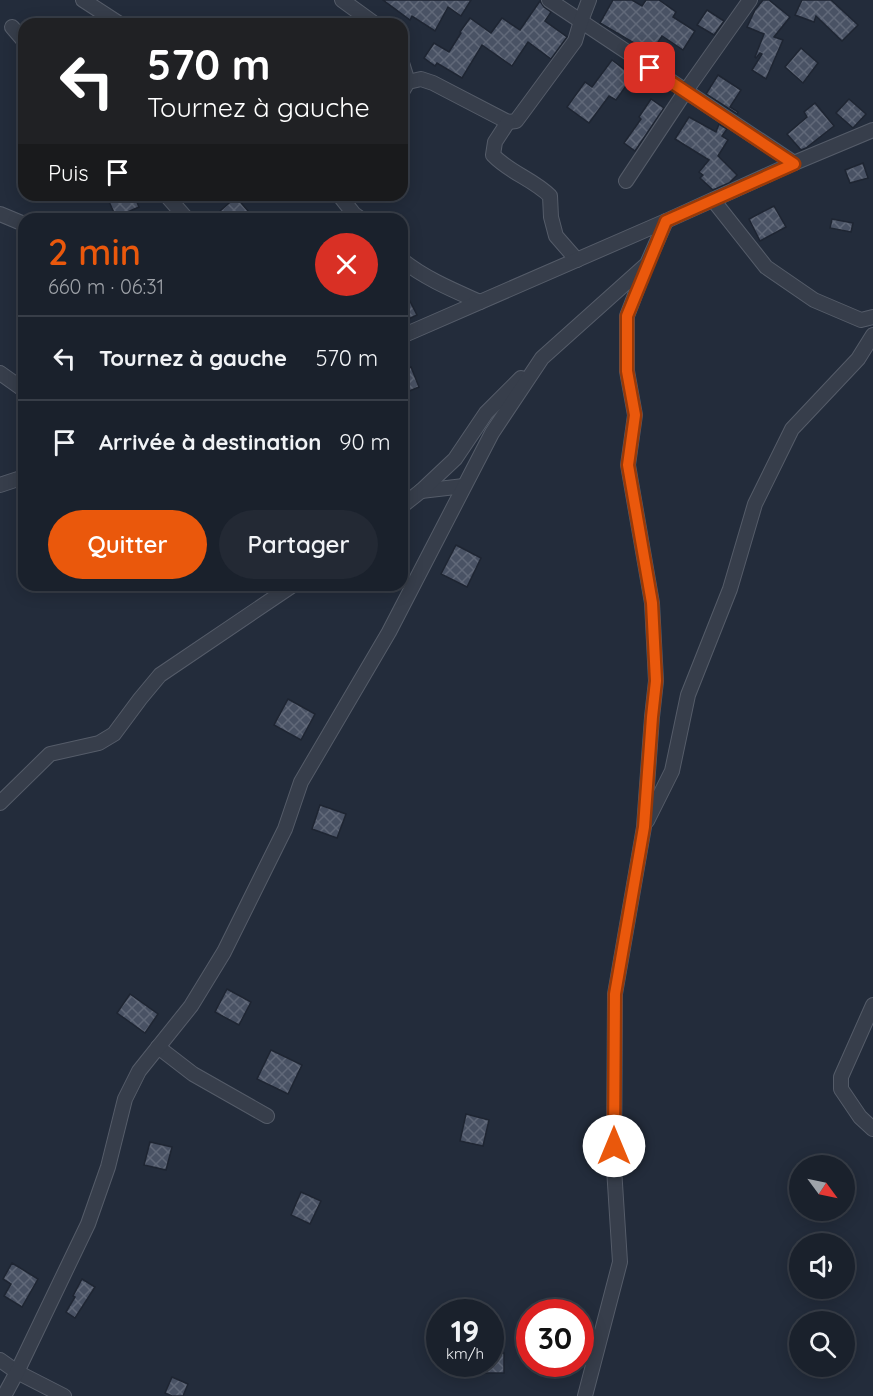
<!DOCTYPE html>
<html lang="fr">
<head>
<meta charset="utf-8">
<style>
  :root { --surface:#1a212c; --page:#232934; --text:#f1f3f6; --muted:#9fa3a9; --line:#383e48; --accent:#ea580c }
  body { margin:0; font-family:Quicksand,sans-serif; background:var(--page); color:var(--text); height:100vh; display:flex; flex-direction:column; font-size:22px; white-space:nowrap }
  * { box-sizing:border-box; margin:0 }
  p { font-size:20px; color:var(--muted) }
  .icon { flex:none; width:33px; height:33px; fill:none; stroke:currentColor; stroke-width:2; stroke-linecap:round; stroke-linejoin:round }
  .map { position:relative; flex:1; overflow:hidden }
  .panel { position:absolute; left:18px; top:213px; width:390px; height:378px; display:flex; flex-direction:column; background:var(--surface); border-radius:18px; box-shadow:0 3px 15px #0003,0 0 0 2px var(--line) }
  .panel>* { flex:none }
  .top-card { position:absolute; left:18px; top:18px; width:390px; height:183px; border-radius:18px; box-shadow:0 3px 15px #0003,0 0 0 2px var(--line); background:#202124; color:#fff; overflow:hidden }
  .needle { width:39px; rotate:123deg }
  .tools { position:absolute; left:789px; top:1155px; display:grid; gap:12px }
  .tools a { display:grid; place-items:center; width:66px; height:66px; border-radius:50%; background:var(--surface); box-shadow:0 3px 15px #0003,0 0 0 2px var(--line); font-size:30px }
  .speed { position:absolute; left:426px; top:1299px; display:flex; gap:12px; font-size:30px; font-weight:700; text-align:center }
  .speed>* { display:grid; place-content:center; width:78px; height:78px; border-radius:50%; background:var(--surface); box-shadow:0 3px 15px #0003,0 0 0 2px var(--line); line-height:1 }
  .speed small { font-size:15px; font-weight:400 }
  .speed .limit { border:9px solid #d22; background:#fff; color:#111 }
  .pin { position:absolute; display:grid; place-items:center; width:51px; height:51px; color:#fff; margin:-26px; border-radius:12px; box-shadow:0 3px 9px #0006 }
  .me { position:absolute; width:66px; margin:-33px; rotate:0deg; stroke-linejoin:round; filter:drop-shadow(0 0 4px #0008) }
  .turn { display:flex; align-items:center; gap:21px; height:126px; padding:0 30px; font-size:27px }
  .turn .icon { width:78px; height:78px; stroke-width:2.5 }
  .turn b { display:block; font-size:42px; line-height:51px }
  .then { display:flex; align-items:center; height:57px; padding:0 30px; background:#0003; gap:12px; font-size:22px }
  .round { display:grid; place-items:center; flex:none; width:63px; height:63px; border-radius:32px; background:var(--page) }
  .summary { display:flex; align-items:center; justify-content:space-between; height:102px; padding:0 30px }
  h1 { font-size:36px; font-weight:600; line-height:45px; color:var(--accent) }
  .cta { display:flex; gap:12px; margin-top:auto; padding:12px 30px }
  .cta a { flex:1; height:69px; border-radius:36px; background:var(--accent); color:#fff; font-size:24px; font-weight:600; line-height:69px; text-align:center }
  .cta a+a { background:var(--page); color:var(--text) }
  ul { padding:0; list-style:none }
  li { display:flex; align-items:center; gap:18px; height:84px; padding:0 30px; border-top:2px solid var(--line) }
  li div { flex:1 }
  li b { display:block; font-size:22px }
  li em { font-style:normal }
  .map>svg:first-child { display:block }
  .building { fill:url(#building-cross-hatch); stroke:#1e2532; stroke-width:1.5 }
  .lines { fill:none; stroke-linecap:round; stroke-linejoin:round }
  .minor-casing { stroke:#555c69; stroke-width:16 }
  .minor { stroke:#373e4b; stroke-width:14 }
  .route-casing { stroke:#983908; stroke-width:15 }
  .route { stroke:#ea580c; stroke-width:10 }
</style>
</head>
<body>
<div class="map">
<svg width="873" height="1396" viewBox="0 0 873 1396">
  <defs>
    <pattern id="building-cross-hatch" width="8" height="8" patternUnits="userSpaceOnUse" patternTransform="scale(1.5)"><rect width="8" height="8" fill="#495264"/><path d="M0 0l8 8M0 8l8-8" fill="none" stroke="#616979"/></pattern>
  </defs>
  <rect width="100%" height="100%" fill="#232c3b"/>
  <g class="building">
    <polygon points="383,0 471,0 461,16 448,7 435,31 412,16 410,20"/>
    <polygon points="613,0 632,0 642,6 646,0 659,0 676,12 673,17 695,31 683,50 662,36 651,53 600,23"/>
    <polygon points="763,0 769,0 790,17 774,37 783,40 766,79 752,70 762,54 760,53 756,58 755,57 764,34 747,27 755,10"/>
    <polygon points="802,0 831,0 858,25 842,41 816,16 814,22 795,15"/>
    <polygon points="540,1 544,7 551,12 545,21 567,37 551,59 528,42 512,66 482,45 462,78 437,63 435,66 424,58 434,43 449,52 461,33 460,32 470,18 491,33 502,18 520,30"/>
    <polygon points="707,10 724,21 714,35 697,25"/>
    <polygon points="801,48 818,63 803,83 785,67"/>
    <polygon points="612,60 633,76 616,100 609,96 589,123 567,107 585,82 592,87"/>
    <polygon points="718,75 741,90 730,107 738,112 737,114 706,94"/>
    <polygon points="651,99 664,108 635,151 624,143 641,119 639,117"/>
    <polygon points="849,99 866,114 853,128 836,113"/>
    <polygon points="815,103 834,126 806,148 801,150 787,134 807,117 804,112"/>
    <polygon points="689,117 716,132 719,124 727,129 722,136 728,140 718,156 737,175 729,183 713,190 700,178 703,175 699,172 709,160 675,139"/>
    <polygon points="863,163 868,178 850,183 845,170"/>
    <polygon points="106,195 134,195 139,207 116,217"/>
    <polygon points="236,197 255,219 211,219"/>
    <polygon points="774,206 786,227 760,241 749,219"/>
    <polygon points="832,219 853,223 851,232 830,228"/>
    <polygon points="402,286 417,315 402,322"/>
    <polygon points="411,367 419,387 402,394 402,370"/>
    <polygon points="456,545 481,558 467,587 441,574"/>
    <polygon points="288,699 315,714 301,740 274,725"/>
    <polygon points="320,805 346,814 337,838 312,829"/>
    <polygon points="227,989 251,1002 239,1025 215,1012"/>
    <polygon points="130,994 158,1014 145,1033 117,1013"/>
    <polygon points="271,1050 302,1065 288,1094 257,1079"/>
    <polygon points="466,1114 489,1120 483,1146 460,1141"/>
    <polygon points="150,1142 172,1147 166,1170 144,1165"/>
    <polygon points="301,1192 321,1201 310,1224 291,1215"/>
    <polygon points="12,1263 38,1279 22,1307 4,1296 11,1284 3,1279"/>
    <polygon points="82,1279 95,1287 75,1318 66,1312 75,1297 73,1296"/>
    <polygon points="490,1353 504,1353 504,1373 467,1373 467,1364 490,1364"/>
    <polygon points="172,1377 188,1384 183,1396 172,1396 165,1393"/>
  </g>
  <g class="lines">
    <g class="minor-casing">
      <g id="minor">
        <polyline points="83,0 120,24"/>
        <polyline points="342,0 375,24"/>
        <polyline points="549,0 794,163"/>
        <polyline points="12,27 24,41"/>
        <polyline points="402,63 408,82"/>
        <polyline points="402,92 408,82 421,79 433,83 508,122 516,121 522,113 575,41 581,21 589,0"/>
        <path d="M 508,122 L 495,142 L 493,155 C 510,173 533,179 550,196 L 551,217 L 556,236 L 577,260"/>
        <polyline points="626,181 685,92 750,0"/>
        <polyline points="166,195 187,219"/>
        <polyline points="339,195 354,214 361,219"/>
        <polyline points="713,200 766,267 814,300 861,320 873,317"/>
        <polyline points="0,214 24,224"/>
        <path d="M 402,260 C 426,279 453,290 480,302"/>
        <polyline points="402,336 666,221 794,163 873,130"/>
        <polyline points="0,373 24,390"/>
        <polyline points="0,485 24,477"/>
        <polyline points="421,491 464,486"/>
        <polyline points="402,506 421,491 455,459 486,413 521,378"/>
        <polyline points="0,803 50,754 99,743 114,734 140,699 160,675 293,585"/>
        <polyline points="647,821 672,771 688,695 730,589 755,504 792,429 858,359 873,335"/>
        <polyline points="873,1005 841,1077 841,1089 860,1117 873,1129"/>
        <polyline points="158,1047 193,1074 267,1116"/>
        <polyline points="0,1360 17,1372 64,1396"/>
        <polyline points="4,1396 17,1372 88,1224 108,1167 125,1099 139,1071 191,1006 224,952 285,829 301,782 389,632 492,433 542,358 647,264 666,221"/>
        <polyline points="585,1396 620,1262 614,1168 615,994 644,827 652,717 656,681 652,603 628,465 635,415 627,371 627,316 646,266"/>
      </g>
    </g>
    <use href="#minor" class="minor"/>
  </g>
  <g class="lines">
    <g class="route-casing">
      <polyline id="route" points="614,1146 615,994 644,827 652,717 656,681 652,603 628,465 635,415 627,371 627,316 666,221 794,164 650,68"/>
    </g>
    <use href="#route" class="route"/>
  </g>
</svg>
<div class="tools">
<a><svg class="needle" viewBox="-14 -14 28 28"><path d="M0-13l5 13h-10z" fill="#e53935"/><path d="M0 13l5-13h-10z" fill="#9fa3a9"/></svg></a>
<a><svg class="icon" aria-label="sound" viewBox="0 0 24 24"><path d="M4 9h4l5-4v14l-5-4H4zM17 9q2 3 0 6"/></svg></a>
<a><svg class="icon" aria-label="search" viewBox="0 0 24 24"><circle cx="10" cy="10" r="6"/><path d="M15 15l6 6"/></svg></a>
</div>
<div class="speed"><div>19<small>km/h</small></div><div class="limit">30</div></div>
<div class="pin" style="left:650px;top:68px;background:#d93025"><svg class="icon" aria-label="arrive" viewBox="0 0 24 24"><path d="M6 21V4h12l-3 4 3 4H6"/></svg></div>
<svg class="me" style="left:614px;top:1146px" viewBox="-20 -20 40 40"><circle r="19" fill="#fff"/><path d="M0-13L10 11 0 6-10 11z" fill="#ea580c"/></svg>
<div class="top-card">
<div class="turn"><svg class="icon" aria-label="left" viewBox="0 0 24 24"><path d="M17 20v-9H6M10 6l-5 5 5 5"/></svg><div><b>570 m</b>Tournez à gauche</div></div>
<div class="then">Puis<svg class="icon" aria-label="arrive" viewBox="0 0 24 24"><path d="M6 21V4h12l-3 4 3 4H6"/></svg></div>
</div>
<section class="panel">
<div class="summary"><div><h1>2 min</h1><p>660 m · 06:31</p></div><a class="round" style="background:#d93025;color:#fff"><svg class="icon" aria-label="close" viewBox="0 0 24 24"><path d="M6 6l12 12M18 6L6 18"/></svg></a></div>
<ul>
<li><svg class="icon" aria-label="left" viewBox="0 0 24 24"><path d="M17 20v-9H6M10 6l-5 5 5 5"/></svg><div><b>Tournez à gauche</b></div><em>570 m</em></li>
<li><svg class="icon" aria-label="arrive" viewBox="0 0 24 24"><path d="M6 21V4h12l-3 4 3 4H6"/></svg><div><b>Arrivée à destination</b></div><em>90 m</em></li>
</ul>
<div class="cta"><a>Quitter</a><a>Partager</a></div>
</section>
</div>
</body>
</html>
